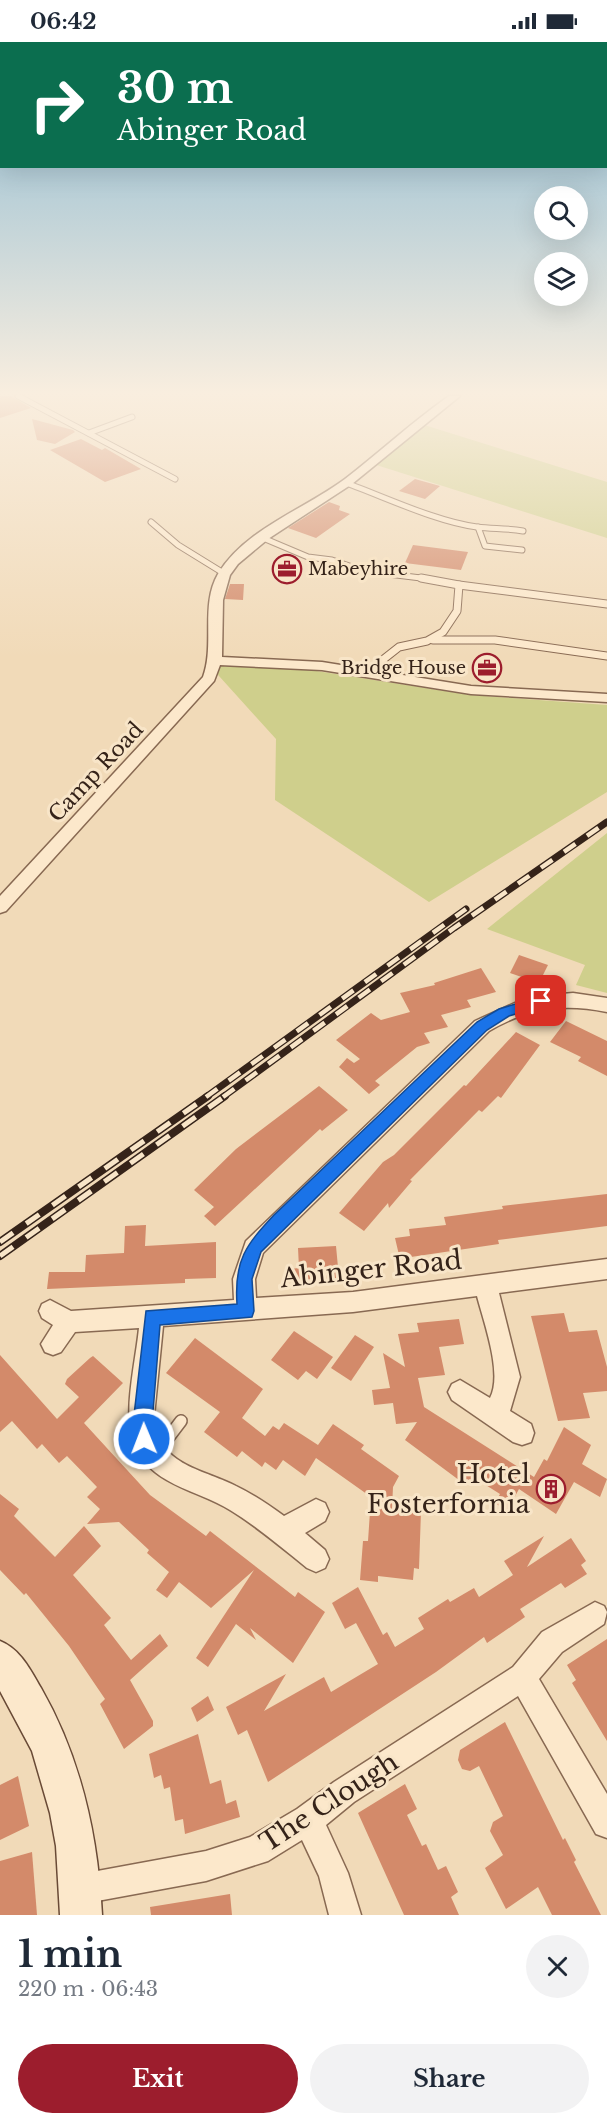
<!DOCTYPE html>
<html lang="en">
<head>
<meta charset="utf-8">
<style>
  :root { --surface:#fff; --page:#f2f2f3; --text:#1f2937; --muted:#747a83; --accent:#9c1d2d }
  body { margin:0; font-family:"Libre Baskerville",serif; background:var(--page); color:var(--text); height:100vh; display:flex; flex-direction:column; font-size:22px; white-space:nowrap }
  * { box-sizing:border-box; margin:0 }
  p { font-size:20px; color:var(--muted) }
  .icon { flex:none; width:33px; height:33px; fill:none; stroke:currentColor; stroke-width:2; stroke-linecap:round; stroke-linejoin:round }
  .map { position:relative; height:1873px; overflow:hidden }
  .sheet { display:flex; flex-direction:column; background:var(--surface); flex:1 }
  .sheet>* { flex:none }
  .guide { position:absolute; left:0px; top:0px; width:608px; height:126px; box-shadow:0 6px 24px #0002; background:#0b6e4f; color:#fff; overflow:hidden }
  .buttons { position:absolute; left:534px; top:144px; display:grid; gap:12px }
  .buttons a { display:grid; place-items:center; width:54px; height:54px; border-radius:50%; background:var(--surface); box-shadow:0 6px 24px #0002; font-size:30px }
  .pin { position:absolute; display:grid; place-items:center; width:51px; height:51px; color:#fff; margin:-26px; border-radius:12px; box-shadow:0 3px 9px #0006 }
  .me { position:absolute; width:66px; margin:-33px; rotate:359deg; stroke-linejoin:round; filter:drop-shadow(0 0 4px #0008) }
  .turn { display:flex; align-items:center; gap:21px; height:126px; padding:0 18px; font-size:27px }
  .turn .icon { width:78px; height:78px; stroke-width:2.5 }
  .turn b { display:block; font-size:42px; line-height:51px }
  .round { display:grid; place-items:center; flex:none; width:63px; height:63px; border-radius:32px; background:var(--page) }
  .summary { display:flex; align-items:center; justify-content:space-between; height:102px; padding:0 18px }
  h1 { font-size:36px; font-weight:800; line-height:45px }
  .button { display:flex; gap:12px; margin-top:auto; padding:12px 18px }
  .button a { flex:1; height:69px; border-radius:36px; background:var(--accent); color:#fff; font-size:24px; font-weight:800; line-height:69px; text-align:center }
  .button a+a { background:var(--page); color:var(--text) }
  .status { display:flex; justify-content:space-between; align-items:center; height:42px; padding:0 30px; background:var(--surface); direction:ltr }
  .status svg { height:16px; fill:currentColor }
  .map>svg:first-child { display:block }
  .green { fill:#cfcf8c }
  .building { fill:#d38a6a }
  .lines { fill:none; stroke-linecap:round; stroke-linejoin:round }
  .lane-far2-casing { stroke:#886952; stroke-width:7 }
  .lane-far1-casing { stroke:#886952; stroke-width:9 }
  .lane-casing { stroke:#886952; stroke-width:14 }
  .street-casing { stroke:#886952; stroke-width:3 }
  .secondary-casing { stroke:#694a36; stroke-width:3 }
  .lane-far2 { stroke:#fce8cb; stroke-width:5 }
  .lane-far1 { stroke:#fce8cb; stroke-width:7 }
  .lane { stroke:#fce8cb; stroke-width:11 }
  .street { fill:#fce8cb; fill-rule:evenodd }
  .secondary { fill:#fce8cb; fill-rule:evenodd }
  .rail-far1-casing { stroke:#352319; stroke-width:7 }
  .rail-casing { stroke:#352319; stroke-width:8 }
  .rail-far1 { stroke:#f8e5c8; stroke-width:4.5; stroke-dasharray:14; stroke-linecap:butt }
  .rail { stroke:#f8e5c8; stroke-width:5; stroke-dasharray:16; stroke-linecap:butt }
  .route { fill:#1a73e8; stroke:#114b97; stroke-width:1.5 }
  .labels { text-anchor:middle; stroke-width:6; stroke-linejoin:round; paint-order:stroke }
  .far-poi-label { font-size:18px; fill:#352319; stroke:#f8e5c8; text-anchor:start }
  .street-label { font-size:21px; fill:#352319; stroke:#f8e5c8 }
  .near-street-label { font-size:26px; fill:#352319; stroke:#f8e5c8 }
  .near-poi-label { font-size:26px; fill:#352319; stroke:#f8e5c8; text-anchor:end }
</style>
</head>
<body>
<div class="status"><b>06:42</b><svg viewBox="0 0 49 12"><path d="M0 12V9h3v3zM5 12V6h3v6zM10 12V3h3v9zM15 12V0h3v12zM26 1h20v11H26zM47 4h2v5h-2z"/></svg></div>
<div class="map">
<svg width="607" height="1873" viewBox="0 0 607 1873">
  <rect width="100%" height="100%" fill="#f1dab8"/>
  <g class="green">
    <polygon points="418,381 607,440 607,496 370,421"/>
    <polygon points="210,624 291,625 470,653 607,663 607,750 429,860 275,758 276,697"/>
    <polygon points="607,791 607,951 576,943 585,923 487,887"/>
  </g>
  <g class="building">
    <polygon points="0,354 11,354 31,366 0,376"/>
    <polygon points="32,377 73,388 75,390 55,402 37,398"/>
    <polygon points="81,397 102,408 105,406 141,427 105,440 50,408"/>
    <polygon points="415,437 440,444 425,457 399,449"/>
    <polygon points="329,460 340,464 339,468 350,472 316,496 288,486"/>
    <polygon points="413,503 468,510 461,528 405,521"/>
    <polygon points="230,542 244,542 243,558 225,557"/>
    <polygon points="519,913 548,923 539,941 510,931"/>
    <polygon points="481,926 496,950 467,958 471,965 441,973 448,985 424,991 430,1001 417,1005 375,1039 380,1043 369,1052 339,1025 347,1016 354,1021 360,1017 336,998 371,971 381,978 410,970 400,951 435,943 434,941"/>
    <polygon points="566,979 607,999 607,1034 578,1019 581,1015 550,1000"/>
    <polygon points="516,990 540,1003 501,1056 498,1054 482,1070 479,1068 410,1138 412,1139 389,1166 388,1161 364,1189 339,1171 383,1120 394,1113 464,1043 466,1044"/>
    <polygon points="319,1044 348,1068 322,1089 320,1087 215,1184 204,1174 214,1165 194,1148 236,1107"/>
    <polygon points="607,1152 607,1184 498,1198 499,1202 404,1216 399,1213 395,1196 410,1194 409,1187 446,1183 444,1175 503,1167 502,1164"/>
    <polygon points="146,1183 145,1204 216,1200 216,1236 185,1237 185,1241 47,1247 49,1230 85,1230 86,1213 124,1211 125,1184"/>
    <polygon points="336,1204 339,1236 291,1238 290,1227 299,1226 298,1206"/>
    <polygon points="564,1271 569,1290 597,1288 607,1325 607,1349 583,1351 590,1376 558,1379 531,1274"/>
    <polygon points="459,1277 464,1302 439,1305 445,1333 418,1336 424,1365 534,1435 544,1417 547,1419 564,1385 591,1403 582,1422 607,1437 600,1455 574,1440 556,1472 519,1447 507,1469 495,1461 500,1452 473,1435 467,1444 405,1398 417,1380 396,1382 393,1361 374,1363 372,1348 390,1346 383,1311 405,1325 398,1292 419,1290 417,1281"/>
    <polygon points="294,1289 333,1315 317,1337 306,1329 298,1338 271,1318"/>
    <polygon points="355,1293 374,1305 351,1339 331,1326"/>
    <polygon points="195,1296 263,1347 242,1376 265,1394 273,1384 279,1388 284,1381 318,1403 333,1382 364,1403 361,1407 399,1434 393,1445 392,1466 421,1469 419,1527 414,1526 413,1538 378,1534 378,1540 360,1538 363,1499 368,1499 371,1455 316,1416 305,1434 283,1418 276,1428 265,1420 262,1425 242,1409 237,1415 204,1390 220,1370 166,1331"/>
    <polygon points="0,1313 57,1377 79,1355 65,1342 67,1337 90,1316 93,1314 123,1341 84,1381 150,1453 206,1494 210,1489 295,1555 298,1550 325,1570 293,1621 250,1586 256,1598 236,1582 208,1625 196,1616 254,1528 211,1566 179,1540 167,1556 156,1548 169,1530 147,1511 149,1508 119,1480 87,1482 100,1467 87,1455 97,1445 67,1414 59,1421 42,1402 37,1407 12,1379 0,1390"/>
    <polygon points="0,1452 19,1467 14,1474 55,1515 84,1484 101,1504 73,1533 111,1576 104,1583 131,1618 160,1592 168,1604 130,1638 153,1679 153,1684 124,1707 100,1662 105,1657 69,1604 26,1551 24,1553 0,1528"/>
    <polygon points="544,1494 527,1525 571,1496 586,1519 581,1523 587,1532 565,1546 561,1541 520,1567 525,1575 487,1601 484,1595 436,1630 268,1740 247,1688 238,1693 226,1665 286,1632 264,1669 324,1635 331,1650 378,1622 356,1581 345,1587 332,1561 358,1545 383,1593 387,1590 395,1605 424,1587 418,1576 448,1557 450,1560 474,1546 479,1555 513,1533 504,1519"/>
    <polygon points="607,1597 607,1699 572,1641 576,1638 567,1623"/>
    <polygon points="208,1654 214,1668 197,1680 191,1666"/>
    <polygon points="505,1680 563,1798 565,1796 576,1818 574,1820 601,1873 552,1873 538,1845 506,1867 485,1826 503,1813 490,1789 493,1780 503,1774 479,1724 470,1729 462,1727 458,1718 460,1708"/>
    <polygon points="198,1692 210,1742 221,1738 226,1762 236,1758 240,1775 185,1792 183,1777 175,1779 170,1745 164,1747 161,1733 154,1736 149,1712"/>
    <polygon points="18,1734 29,1784 0,1798 0,1743"/>
    <polygon points="405,1742 417,1767 407,1773 422,1804 426,1802 438,1828 446,1824 458,1850 451,1855 459,1873 404,1873 358,1771"/>
    <polygon points="32,1810 37,1873 0,1873 0,1819"/>
    <polygon points="230,1852 232,1873 151,1873 150,1865"/>
  </g>
  <g class="lines">
    <g class="lane-far2-casing">
      <g id="lane-far2">
        <polyline points="18,354 175,437"/>
        <polyline points="89,391 132,375"/>
        <path d="M 346,441 C 385,455 437,480 477,485 C 493,487 507,486 523,489"/>
        <polyline points="151,480 178,503 225,532"/>
        <polyline points="478,485 485,504 522,508"/>
        <polyline points="263,496 308,515 332,518 364,529 429,537"/>
      </g>
    </g>
    <g class="lane-far1-casing">
      <g id="lane-far1">
        <polyline points="459,543 607,562"/>
        <polyline points="433,598 495,598 607,614"/>
        <polyline points="366,631 399,605 427,599 443,590 457,569 459,543 421,536"/>
      </g>
    </g>
    <g class="lane-casing">
      <polyline id="lane" points="156,1412 181,1379"/>
    </g>
    <g class="street-casing">
      <g id="street">
        <path d="M 449,354 L 460,354 L 352,442 L 268,497 L 238,522 L 230,533 L 223,558 L 222,615 L 322,620 L 471,644 L 607,652 L 607,660 L 471,652 L 322,628 L 220,623 L 214,639 L 6,869 L 0,871 L 0,854 L 203,635 C 215,602 200,563 218,532 C 245,487 305,467 345,437 C 380,410 412,380 449,354 Z"/>
        <path d="M 573,951 L 607,956 L 607,970 C 562,961 528,966 489,989 L 263,1211 L 255,1237 L 256,1256 L 353,1250 L 607,1217 L 607,1237 L 499,1251 L 520,1335 L 510,1369 L 531,1382 L 534,1391 L 531,1400 L 522,1403 L 513,1400 L 452,1358 L 448,1350 L 452,1342 L 460,1338 L 490,1356 C 503,1332 484,1281 477,1254 L 353,1270 L 163,1284 L 154,1374 C 157,1423 200,1426 236,1444 C 253,1452 269,1463 284,1474 L 316,1457 L 325,1461 L 329,1470 L 325,1479 L 305,1491 L 325,1508 L 329,1517 L 325,1526 L 316,1530 L 307,1526 C 282,1506 258,1485 230,1468 C 196,1447 148,1443 133,1399 C 123,1369 136,1318 139,1286 L 75,1290 L 61,1310 L 53,1313 L 45,1310 L 41,1302 L 53,1283 L 42,1276 L 39,1269 L 42,1262 L 50,1258 L 71,1269 L 234,1258 L 233,1237 L 246,1199 L 475,979 L 528,955 Z"/>
        <polygon points="595,1560 604,1564 607,1570 604,1582 562,1610 539,1637 607,1752 607,1796 596,1792 518,1654 354,1760 326,1783 348,1831 361,1873 329,1873 319,1834 302,1798 268,1819 206,1839 81,1862 70,1858 66,1847 70,1836 81,1832 206,1809 250,1795 297,1767 334,1740 513,1625 542,1590"/>
      </g>
    </g>
    <g class="secondary-casing">
      <path id="secondary" d="M 0,1599 C 20,1607 30,1627 41,1646 C 81,1716 98,1793 102,1873 L 60,1873 L 56,1804 L 50,1771 L 32,1709 L 0,1649 Z"/>
    </g>
    <use href="#lane-far2" class="lane-far2"/>
    <use href="#lane-far1" class="lane-far1"/>
    <use href="#lane" class="lane"/>
    <use href="#street" class="street"/>
    <use href="#secondary" class="secondary"/>
    <g class="rail-far1-casing">
      <g id="rail-far1">
        <polyline points="206,1055 466,867"/>
        <polyline points="223,1055 454,886 607,780"/>
      </g>
    </g>
    <g class="rail-casing">
      <g id="rail">
        <polyline points="0,1200 208,1054"/>
        <polyline points="0,1214 225,1054"/>
      </g>
    </g>
    <use href="#rail-far1" class="rail-far1"/>
    <use href="#rail" class="rail"/>
  </g>
  <linearGradient id="sky" x2="0" y2="1"><stop stop-color="#8ab9d2"/><stop offset="0.57" stop-color="#f9eedf"/><stop offset="1" stop-color="#f9eedf" stop-opacity="0"/></linearGradient>
  <rect width="607" height="616" fill="url(#sky)"/>
  <path class="route" d="M 541,954 L 548,959 L 546,963 L 509,974 L 487,988 L 261,1210 L 252,1237 L 254,1269 L 252,1275 L 160,1283 L 152,1382 L 153,1397 L 151,1403 L 144,1406 L 137,1403 L 133,1382 L 146,1269 L 237,1262 C 234,1218 246,1203 274,1173 L 477,980 L 499,967 Z"/>
  <defs>
    <g id="office-ring" transform="scale(1.5)"><circle r="9.5" fill="#f8e5c8" stroke="#9c1d2d" stroke-width="1.5"/><path d="M-6-3h4V-5.5h4V-3h4V5H-6ZM-1-4.5V-3h2v-1.5ZM-6 0V1H6V0Z" fill="#9c1d2d"/></g>
    <g id="building-ring" transform="scale(1.5)"><circle r="9.5" fill="#f8e5c8" stroke="#9c1d2d" stroke-width="1.5"/><path d="M-4-6H4V6H1V3H-1V6H-4ZM-2.5-4.3h1.7v1.8h-1.7ZM.8-4.3h1.7v1.8H.8ZM-2.5-1h1.7V.8h-1.7ZM.8-1h1.7V.8H.8Z" fill="#9c1d2d"/></g>
  </defs>
  <g fill-rule="evenodd">
    <use href="#office-ring" x="287" y="527"/>
    <use href="#office-ring" x="487" y="626"/>
    <use href="#building-ring" x="551" y="1447"/>
  </g>
  <g class="labels">
    <g class="far-poi-label">
      <text x="308" y="533">Mabeyhire</text>
      <text x="466" y="632" text-anchor="end">Bridge House</text>
    </g>
    <g class="street-label">
      <text transform="translate(96 730) rotate(-47)" y="7">Camp Road</text>
    </g>
    <g class="near-street-label">
      <text transform="translate(371 1227) rotate(-6)" y="9">Abinger Road</text>
      <text transform="translate(329 1760) rotate(-33)" y="9">The Clough</text>
    </g>
    <g class="near-poi-label">
      <text x="530" y="1441">Hotel<tspan x="530" dy="30">Fosterfornia</tspan></text>
    </g>
  </g>
</svg>
<div class="buttons">
<a><svg class="icon" aria-label="search" viewBox="0 0 24 24"><circle cx="10" cy="10" r="6"/><path d="M15 15l6 6"/></svg></a>
<a><svg class="icon" aria-label="layers" viewBox="0 0 24 24"><path d="M12 4l9 5-9 5-9-5zM3 14l9 5 9-5"/></svg></a>
</div>
<div class="pin" style="left:541px;top:959px;background:#d93025"><svg class="icon" aria-label="arrive" viewBox="0 0 24 24"><path d="M6 21V4h12l-3 4 3 4H6"/></svg></div>
<svg class="me" style="left:144px;top:1397px" viewBox="-20 -20 40 40"><circle r="17" fill="#1a73e8" stroke="#fff" stroke-width="3"/><path d="M0-11L8 9 0 5-8 9z" fill="#fff"/></svg>
<div class="guide">
<div class="turn"><svg class="icon" aria-label="right" viewBox="0 0 24 24"><path d="M7 20v-9h11M14 6l5 5-5 5"/></svg><div><b>30 m</b>Abinger Road</div></div>
</div>
</div>
<section class="sheet">
<div class="summary"><div><h1>1 min</h1><p>220 m · 06:43</p></div><a class="round"><svg class="icon" aria-label="close" viewBox="0 0 24 24"><path d="M6 6l12 12M18 6L6 18"/></svg></a></div>
<div class="button"><a>Exit</a><a>Share</a></div>
</section>
</body>
</html>
